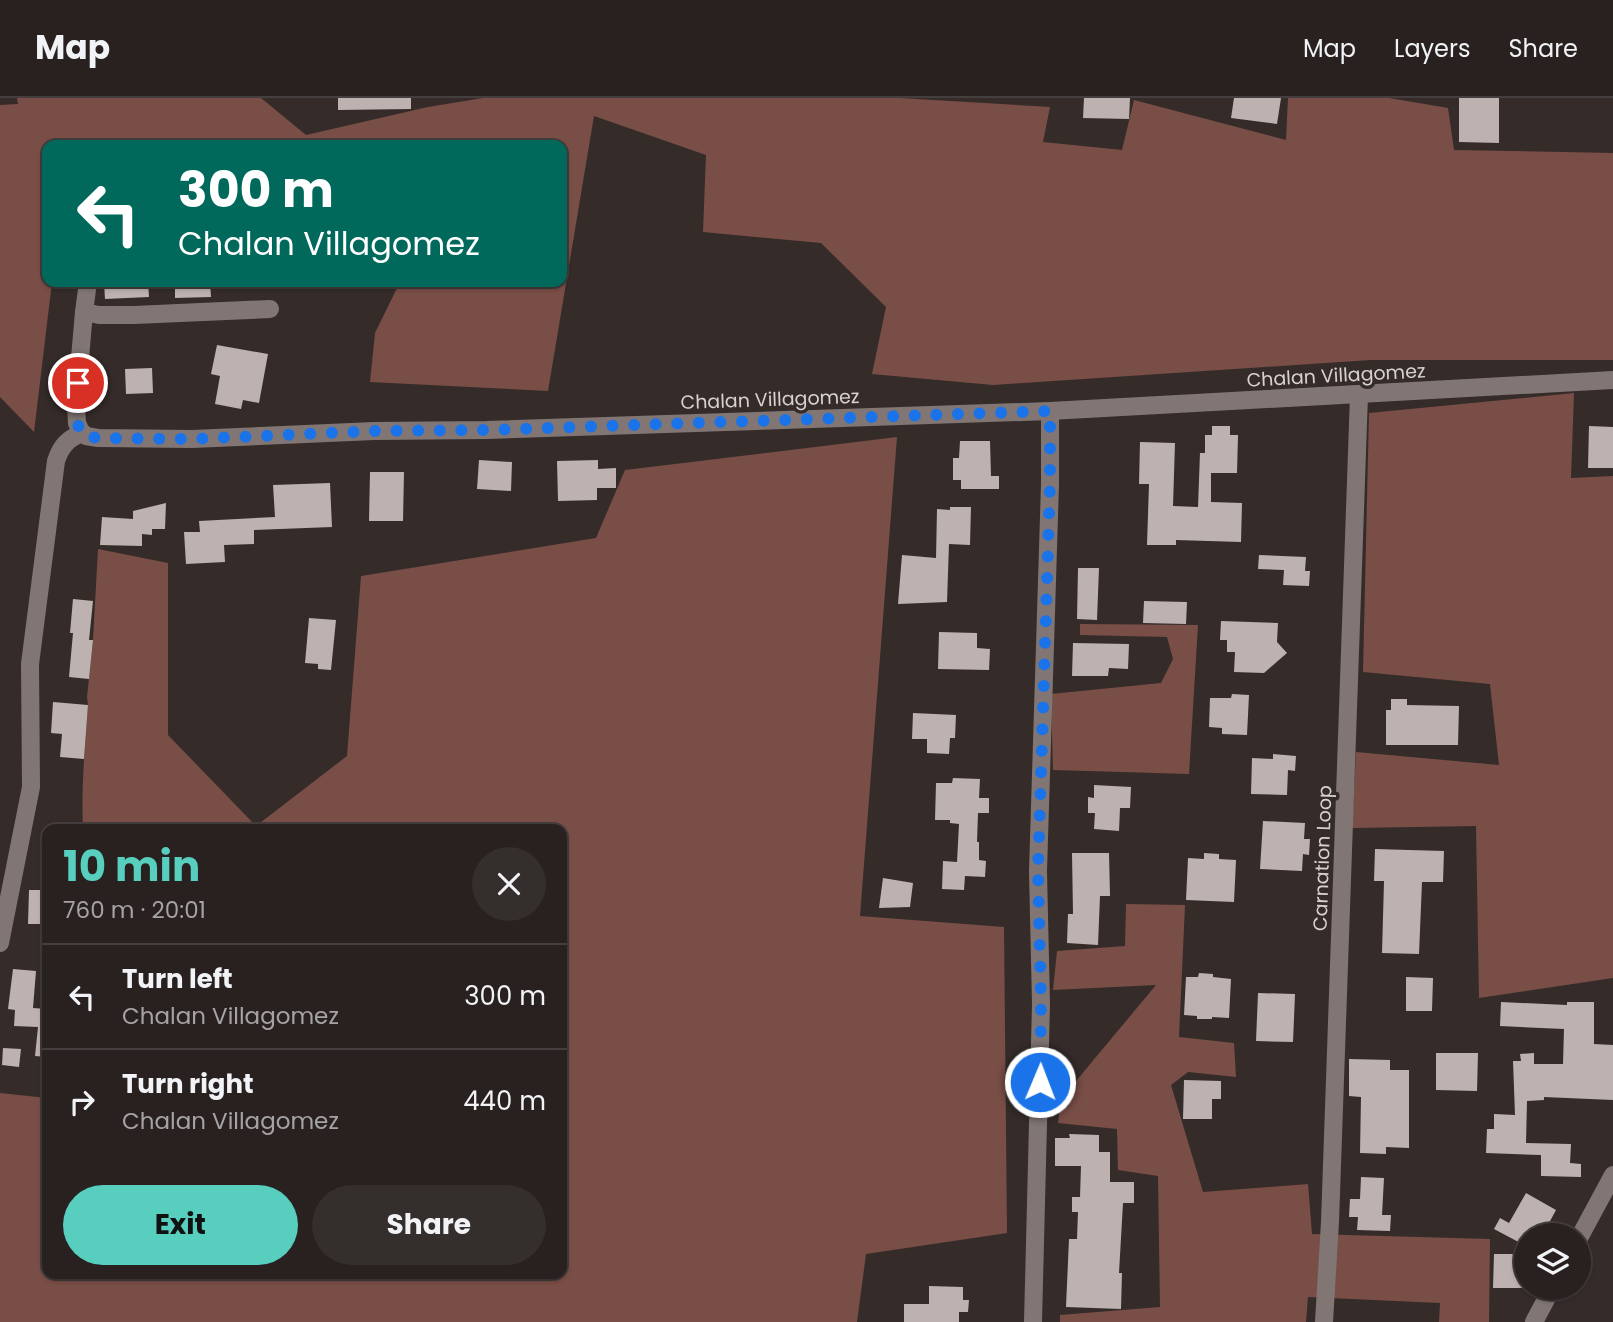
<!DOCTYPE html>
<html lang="en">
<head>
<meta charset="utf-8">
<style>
  :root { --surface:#282120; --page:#342e2d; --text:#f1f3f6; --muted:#a5a3a5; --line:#443e3e; --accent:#58cebf }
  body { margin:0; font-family:Poppins,sans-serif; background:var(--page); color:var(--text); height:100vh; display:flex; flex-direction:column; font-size:26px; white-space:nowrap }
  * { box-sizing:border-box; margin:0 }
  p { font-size:23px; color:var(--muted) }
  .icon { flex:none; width:38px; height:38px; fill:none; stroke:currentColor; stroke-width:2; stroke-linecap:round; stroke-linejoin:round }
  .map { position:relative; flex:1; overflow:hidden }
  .side { position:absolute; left:42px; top:726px; width:525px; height:455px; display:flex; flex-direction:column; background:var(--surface); border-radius:14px; box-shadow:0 2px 5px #0004,0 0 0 2px var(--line) }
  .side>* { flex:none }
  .top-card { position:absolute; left:42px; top:42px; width:525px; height:147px; border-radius:14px; box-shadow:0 2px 5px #0004,0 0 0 2px var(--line); background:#00695c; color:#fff; overflow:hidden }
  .controls { position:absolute; left:1514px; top:1125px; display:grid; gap:14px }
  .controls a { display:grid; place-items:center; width:77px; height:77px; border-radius:50%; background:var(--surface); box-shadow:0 2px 5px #0004,0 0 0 2px var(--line); font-size:35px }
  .pin { position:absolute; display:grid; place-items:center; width:60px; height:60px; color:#fff; margin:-30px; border:4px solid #fff; border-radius:50%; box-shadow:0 2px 7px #0007 }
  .me { position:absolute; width:77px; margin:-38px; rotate:1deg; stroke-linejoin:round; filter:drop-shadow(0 0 5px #0008) }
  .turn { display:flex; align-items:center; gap:24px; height:147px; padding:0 21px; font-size:32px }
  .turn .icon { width:91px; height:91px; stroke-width:2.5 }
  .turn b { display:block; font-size:49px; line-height:60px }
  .round { display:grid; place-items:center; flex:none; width:74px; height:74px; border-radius:37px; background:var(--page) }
  .head { display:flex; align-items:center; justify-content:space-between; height:119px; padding:0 21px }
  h1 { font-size:42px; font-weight:700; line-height:52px; color:var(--accent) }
  .primary-button { display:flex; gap:14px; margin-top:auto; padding:14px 21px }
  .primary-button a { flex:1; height:80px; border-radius:42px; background:var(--accent); color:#111; font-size:28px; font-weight:700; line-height:80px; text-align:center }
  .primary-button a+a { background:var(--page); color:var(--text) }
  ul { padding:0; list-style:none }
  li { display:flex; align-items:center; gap:21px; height:105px; padding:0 21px; border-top:2px solid var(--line) }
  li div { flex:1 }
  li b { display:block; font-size:26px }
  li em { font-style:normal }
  header { display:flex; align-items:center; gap:42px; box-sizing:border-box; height:98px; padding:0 35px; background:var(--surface); border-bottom:2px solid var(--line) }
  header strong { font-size:33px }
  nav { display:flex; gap:38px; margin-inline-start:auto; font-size:24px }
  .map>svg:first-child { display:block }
  .forest { fill:#794e47 }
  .building { fill:#bdb2b0 }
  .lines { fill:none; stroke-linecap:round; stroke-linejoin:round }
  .minor { stroke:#817674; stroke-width:18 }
  .route { stroke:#1a73e8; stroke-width:12; stroke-dasharray:0 21.6 }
  .labels { text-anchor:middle; stroke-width:7; stroke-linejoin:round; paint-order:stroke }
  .street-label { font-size:19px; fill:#d7d1d0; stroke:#352c2a }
</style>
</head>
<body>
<header>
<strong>Map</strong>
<nav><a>Map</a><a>Layers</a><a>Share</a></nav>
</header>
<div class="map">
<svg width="1613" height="1224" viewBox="0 0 1613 1224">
  <rect width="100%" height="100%" fill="#352c2a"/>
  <g class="forest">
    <polygon points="17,0 261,0 306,37 428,9 483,0 900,0 1050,9 1043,44 1122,52 1134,2 1286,42 1288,0 1389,0 1448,10 1454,52 1613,55 1613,262 1370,262 993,287 872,276 886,209 821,145 703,134 706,57 594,18 548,293 370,284 375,235 400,184 562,184 562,47 47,47 47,184 52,184 34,334 0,299 0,7 18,6"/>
    <polygon points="1574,295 1571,380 1613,378 1613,880 1479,900 1476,728 1352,730 1356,654 1499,667 1490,586 1363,574 1369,315"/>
    <path d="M 897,339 L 860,818 L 1004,829 L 1007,1135 L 866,1156 L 857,1224 L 0,1224 L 0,995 L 47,1000 L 47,1176 L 562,1176 L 562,732 L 83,731 C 81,690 85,648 88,607 L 87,599 L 93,542 L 98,451 L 168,465 L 168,637 L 256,728 L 347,658 L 361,478 L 596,440 L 625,372 Z"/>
    <polygon points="1080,526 1198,527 1189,676 1053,672 1051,596 1161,585 1173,561 1167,539 1080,537"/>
    <polygon points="1126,806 1185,807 1179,939 1234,945 1236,979 1188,974 1171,987 1203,1094 1308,1086 1312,1136 1490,1141 1489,1224 1439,1224 1440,1205 1308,1199 1306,1224 1060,1224 1060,1217 1160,1209 1158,1078 1118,1072 1117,1031 1058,1025 1061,1001 1156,887 1053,892 1057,853 1125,848"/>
  </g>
  <g class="building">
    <polygon points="338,0 411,0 411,11 338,12"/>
    <polygon points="1084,0 1130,0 1129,21 1083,20"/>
    <polygon points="1234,0 1281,0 1277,26 1231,20"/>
    <polygon points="1459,0 1499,0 1499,45 1459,44"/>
    <polygon points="104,184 148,184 149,199 105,201"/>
    <polygon points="175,184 210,184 211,199 175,200"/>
    <polygon points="217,247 268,256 259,305 243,302 241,311 215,306 220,278 211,276"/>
    <polygon points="152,270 153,295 126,296 125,271"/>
    <polygon points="1212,328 1230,328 1230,337 1238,337 1237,375 1211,375 1211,404 1242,405 1241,444 1176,442 1176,447 1147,447 1149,386 1139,386 1140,344 1175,345 1173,408 1198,409 1200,355 1205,355 1205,337 1212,337"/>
    <polygon points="1589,328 1613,329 1613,370 1588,370"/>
    <polygon points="960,343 990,343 991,378 999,378 999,391 961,391 961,382 953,382 953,360 959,360"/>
    <polygon points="479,362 512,364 511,393 477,391"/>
    <polygon points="598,362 598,371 616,370 616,390 597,390 597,402 558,403 557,363"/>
    <polygon points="370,374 404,374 403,423 369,423"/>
    <polygon points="330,385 332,429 254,432 254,446 224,447 225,464 186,466 184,434 200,434 199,423 275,419 273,387"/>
    <polygon points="166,405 165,431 152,431 152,437 142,436 142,448 100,447 102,419 133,421 133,413"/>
    <polygon points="950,409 971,409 970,447 949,446 947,504 898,506 902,457 936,460 937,411 950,412"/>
    <polygon points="1259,457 1306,459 1305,473 1310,473 1309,488 1283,487 1284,472 1258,471"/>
    <polygon points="1078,470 1099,470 1097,522 1077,521"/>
    <polygon points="73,501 93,503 89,542 93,542 89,581 69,579 73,535 70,535"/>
    <polygon points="1144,503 1187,504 1186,526 1143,525"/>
    <polygon points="309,520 336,522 331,572 318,571 318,566 305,565"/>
    <polygon points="1221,523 1278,525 1277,544 1287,555 1264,575 1234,574 1235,554 1227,554 1227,542 1220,542"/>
    <polygon points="939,534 977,535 977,550 990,551 989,572 938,571"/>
    <polygon points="1073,545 1129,546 1128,571 1109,570 1108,578 1072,578"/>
    <polygon points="1232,596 1249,597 1247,637 1222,636 1222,630 1209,629 1210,600 1231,600"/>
    <polygon points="1391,601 1407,601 1407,607 1459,608 1458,647 1386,647 1386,612 1391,612"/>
    <polygon points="53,604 88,607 84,661 60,659 62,636 51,635"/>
    <polygon points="913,615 956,617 955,640 950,640 949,656 927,655 927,641 912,641"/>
    <polygon points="1273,656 1296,658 1295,673 1288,672 1287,697 1251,696 1252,660 1273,661"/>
    <polygon points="953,680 980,681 979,700 989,700 989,715 978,715 977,744 979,744 979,762 986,763 985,779 965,778 964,792 942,791 943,763 957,764 959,726 950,725 950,722 935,722 936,685 952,685"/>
    <polygon points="1094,687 1131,689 1130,710 1120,710 1119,733 1094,731 1095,715 1088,715 1088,699 1094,700"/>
    <polygon points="1263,723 1305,725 1304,741 1310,741 1309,757 1303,756 1302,773 1260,771"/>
    <polygon points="1375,751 1444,753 1443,784 1422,784 1419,856 1382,855 1384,783 1374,783"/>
    <polygon points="1072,755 1109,755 1110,798 1100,798 1098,847 1067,845 1068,816 1073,816"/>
    <polygon points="1204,755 1219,756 1219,761 1236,762 1234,804 1186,802 1188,760 1204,761"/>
    <polygon points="883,780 913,785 910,809 879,810"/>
    <polygon points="29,792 47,792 47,826 28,826"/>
    <polygon points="13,871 36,873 33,910 47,911 47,959 35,958 38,929 14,928 15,912 8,911"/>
    <polygon points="1199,875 1213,876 1213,879 1231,881 1229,920 1212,919 1212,921 1197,921 1197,918 1184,917 1186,879 1198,879"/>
    <polygon points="1406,879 1433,880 1432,913 1406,913"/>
    <polygon points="1258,895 1295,896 1293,944 1256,943"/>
    <polygon points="1501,904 1567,907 1567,904 1594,904 1594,946 1613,947 1613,1002 1544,999 1544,1002 1527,1003 1526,1045 1571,1046 1570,1065 1581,1066 1581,1079 1541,1078 1541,1057 1486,1055 1487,1031 1494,1031 1494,1016 1515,1017 1513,963 1521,963 1520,956 1534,955 1534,966 1563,966 1564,931 1500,928"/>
    <polygon points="3,950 21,951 19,969 2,967"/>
    <polygon points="1436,955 1478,955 1477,993 1436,992"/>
    <polygon points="1349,961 1390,962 1390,972 1409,972 1409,1050 1386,1049 1386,1056 1360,1055 1361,999 1349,998"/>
    <polygon points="1184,982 1221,983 1221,1001 1212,1001 1212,1021 1183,1021"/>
    <polygon points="1069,1036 1099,1037 1099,1054 1110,1054 1110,1084 1134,1084 1134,1105 1123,1105 1119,1175 1122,1175 1121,1211 1066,1209 1069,1141 1077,1141 1078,1114 1072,1114 1072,1099 1080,1099 1081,1068 1055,1068 1055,1040 1070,1040"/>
    <polygon points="1361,1079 1384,1080 1382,1117 1391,1117 1390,1133 1357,1132 1358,1119 1349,1119 1350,1101 1360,1101"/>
    <polygon points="1526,1095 1556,1112 1542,1138 1526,1138 1526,1148 1494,1131 1500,1120 1509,1125"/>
    <polygon points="1494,1156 1526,1156 1526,1190 1493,1190"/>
    <polygon points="929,1188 963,1189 963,1202 969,1202 968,1214 959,1214 959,1224 904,1224 904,1206 929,1206"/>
  </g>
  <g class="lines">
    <g class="minor">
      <polyline points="88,184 84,214 76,306 77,325 81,334 86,338 98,340 192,341 374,333 487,332 1050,313 1613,282"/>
      <polyline points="84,214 99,217 134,217 270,211"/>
      <path d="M 0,845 L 31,689 L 30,566 L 56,363 C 61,348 68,340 83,335"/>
      <polyline points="1578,1142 1613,1077"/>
      <polyline points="1033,1224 1041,906 1038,773 1050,386 1050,313"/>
      <polyline points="1324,1224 1330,1124 1359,297"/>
      <polyline points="1534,1224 1552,1190"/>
    </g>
  </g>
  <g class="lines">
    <polyline class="route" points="78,285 76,316 79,331 86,338 98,340 192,341 374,333 487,332 1050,313 1050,386 1038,773 1041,906 1040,984"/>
  </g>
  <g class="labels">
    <g class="street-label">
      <text transform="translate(1336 277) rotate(-3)" y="7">Chalan Villagomez</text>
      <text transform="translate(770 301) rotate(-2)" y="7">Chalan Villagomez</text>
      <text transform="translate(1322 760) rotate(-88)" y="7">Carnation Loop</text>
    </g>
  </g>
</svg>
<div class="controls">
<a><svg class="icon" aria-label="layers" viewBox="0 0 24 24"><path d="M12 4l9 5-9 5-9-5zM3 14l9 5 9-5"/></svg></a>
</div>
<div class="pin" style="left:78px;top:285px;background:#d93025"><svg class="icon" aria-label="arrive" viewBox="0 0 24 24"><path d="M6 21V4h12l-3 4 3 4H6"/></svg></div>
<svg class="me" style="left:1040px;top:984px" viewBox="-20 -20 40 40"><circle r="17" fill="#1a73e8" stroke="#fff" stroke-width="3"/><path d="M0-11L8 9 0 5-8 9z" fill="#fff"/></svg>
<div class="top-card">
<div class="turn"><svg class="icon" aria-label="left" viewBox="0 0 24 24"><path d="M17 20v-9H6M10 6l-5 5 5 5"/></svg><div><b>300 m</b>Chalan Villagomez</div></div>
</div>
<section class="side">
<div class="head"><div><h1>10 min</h1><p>760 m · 20:01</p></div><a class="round"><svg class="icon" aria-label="close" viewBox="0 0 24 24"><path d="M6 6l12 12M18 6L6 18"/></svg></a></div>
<ul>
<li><svg class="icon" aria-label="left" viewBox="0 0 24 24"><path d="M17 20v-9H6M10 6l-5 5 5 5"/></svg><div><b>Turn left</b><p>Chalan Villagomez</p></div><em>300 m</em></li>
<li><svg class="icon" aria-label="right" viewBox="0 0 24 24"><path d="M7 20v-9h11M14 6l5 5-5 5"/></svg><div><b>Turn right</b><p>Chalan Villagomez</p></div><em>440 m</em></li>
</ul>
<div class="primary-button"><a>Exit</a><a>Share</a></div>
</section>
</div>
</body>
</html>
